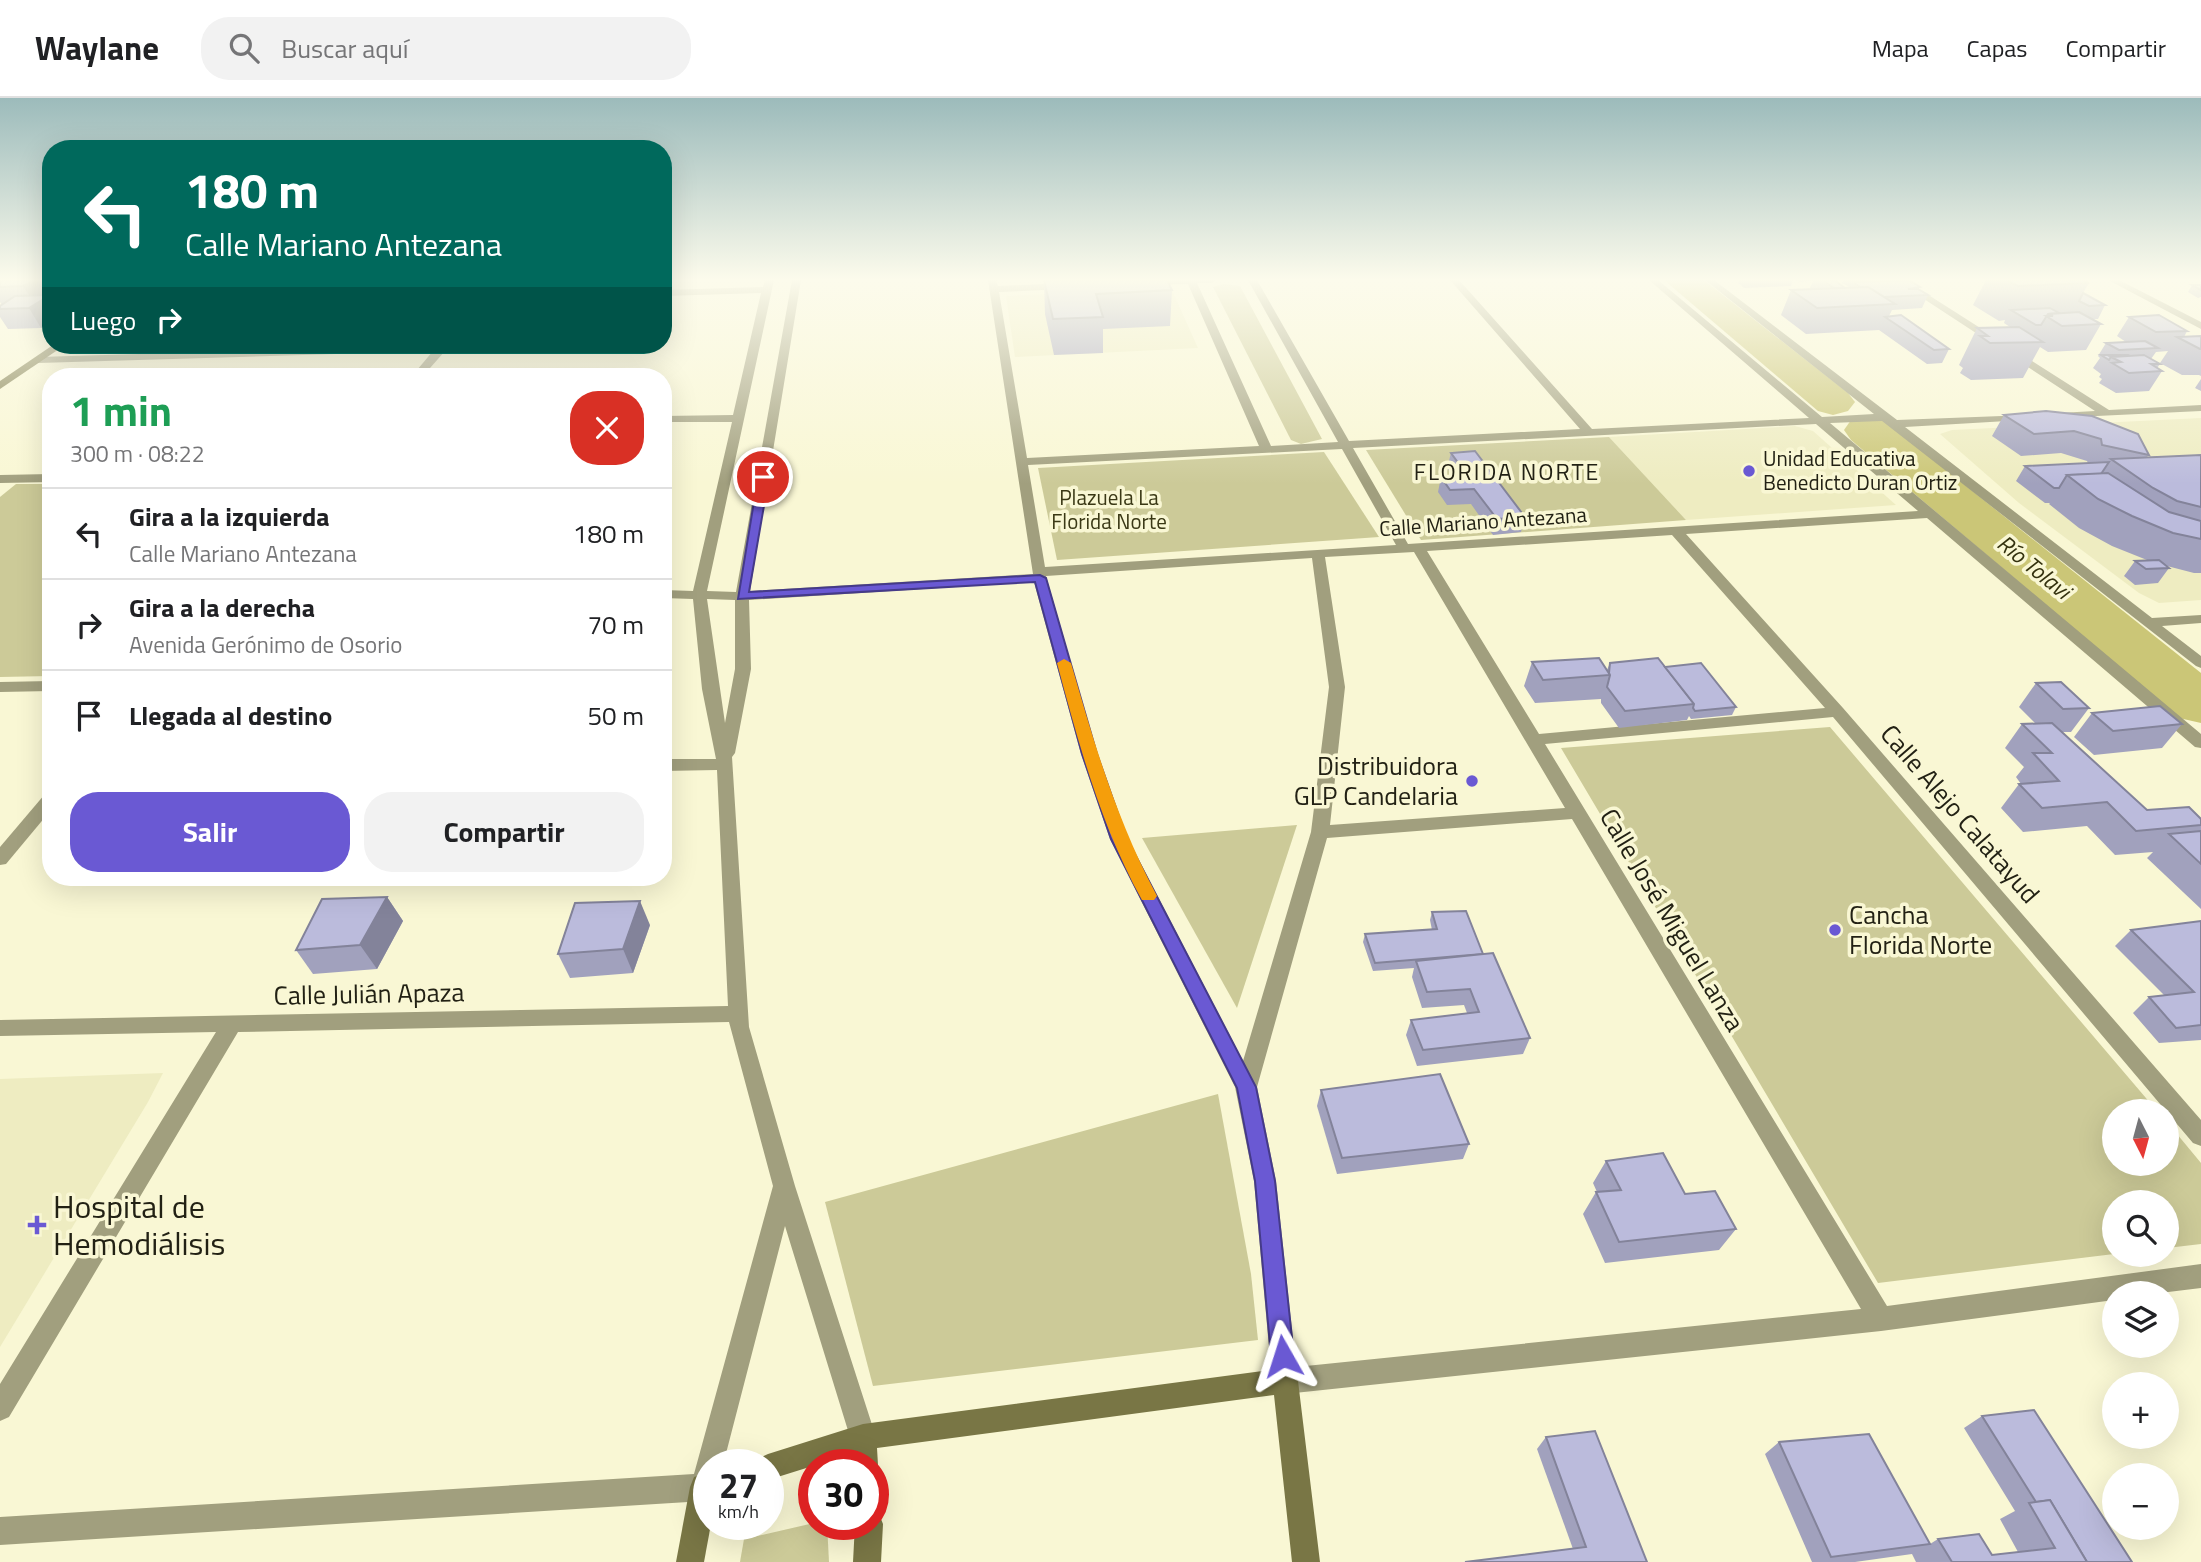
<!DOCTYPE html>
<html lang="es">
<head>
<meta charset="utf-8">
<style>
  :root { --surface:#fff; --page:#f2f2f2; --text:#202124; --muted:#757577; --line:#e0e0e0; --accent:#6a59d3 }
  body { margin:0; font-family:"Titillium Web",sans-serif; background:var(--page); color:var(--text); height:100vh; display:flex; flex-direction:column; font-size:26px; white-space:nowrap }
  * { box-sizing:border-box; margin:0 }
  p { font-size:23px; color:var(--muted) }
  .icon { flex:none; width:38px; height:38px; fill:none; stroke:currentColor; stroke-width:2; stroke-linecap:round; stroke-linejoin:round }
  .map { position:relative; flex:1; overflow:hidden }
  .details { position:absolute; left:42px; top:270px; width:630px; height:518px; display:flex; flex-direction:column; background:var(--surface); border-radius:28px; box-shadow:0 7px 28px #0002 }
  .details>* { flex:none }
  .banner { position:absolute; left:42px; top:42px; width:630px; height:214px; border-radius:28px; box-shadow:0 7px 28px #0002; background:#00695c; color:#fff; overflow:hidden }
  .needle { width:46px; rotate:174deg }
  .buttons { position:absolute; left:2102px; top:1001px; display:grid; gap:14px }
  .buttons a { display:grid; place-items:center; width:77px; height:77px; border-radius:50%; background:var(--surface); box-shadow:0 7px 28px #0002; font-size:35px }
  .speed { position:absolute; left:693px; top:1351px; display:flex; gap:14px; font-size:35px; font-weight:700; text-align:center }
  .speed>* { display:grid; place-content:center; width:91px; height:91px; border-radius:50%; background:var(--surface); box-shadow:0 7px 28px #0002; line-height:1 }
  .speed small { font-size:18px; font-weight:400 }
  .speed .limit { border:10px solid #d22; background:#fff; color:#111 }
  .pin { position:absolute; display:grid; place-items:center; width:60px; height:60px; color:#fff; margin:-30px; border:4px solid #fff; border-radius:50%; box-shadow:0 2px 7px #0007 }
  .me { position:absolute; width:77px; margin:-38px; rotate:354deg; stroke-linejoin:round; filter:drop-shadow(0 0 5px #0008) }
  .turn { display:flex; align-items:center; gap:24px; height:147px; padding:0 28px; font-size:32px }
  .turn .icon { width:91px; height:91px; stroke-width:2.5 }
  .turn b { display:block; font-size:49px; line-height:60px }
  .then { display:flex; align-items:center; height:66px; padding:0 28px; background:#0003; gap:14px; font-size:26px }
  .round { display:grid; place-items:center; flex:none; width:74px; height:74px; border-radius:28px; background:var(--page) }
  .head { display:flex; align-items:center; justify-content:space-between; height:119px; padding:0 28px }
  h1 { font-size:42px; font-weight:700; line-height:52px; color:#1e9e55 }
  .primary-button { display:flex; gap:14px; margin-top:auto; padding:14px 28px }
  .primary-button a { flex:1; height:80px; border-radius:28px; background:var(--accent); color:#fff; font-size:28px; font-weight:700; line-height:80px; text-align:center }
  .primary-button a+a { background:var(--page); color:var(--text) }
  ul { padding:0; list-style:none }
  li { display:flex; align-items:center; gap:21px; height:91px; padding:0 28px; border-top:2px solid var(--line) }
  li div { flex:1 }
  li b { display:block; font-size:26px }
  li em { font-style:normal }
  header { display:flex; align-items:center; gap:42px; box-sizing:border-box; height:98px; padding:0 35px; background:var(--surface); border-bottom:2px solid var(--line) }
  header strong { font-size:33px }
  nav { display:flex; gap:38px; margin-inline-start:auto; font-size:24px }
  .search { width:490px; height:63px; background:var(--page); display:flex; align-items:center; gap:18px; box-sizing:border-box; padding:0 24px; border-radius:28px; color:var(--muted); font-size:26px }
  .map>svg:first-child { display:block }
  .built { fill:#eeecc1 }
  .green { fill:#ccca98 }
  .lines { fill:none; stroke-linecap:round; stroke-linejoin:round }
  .river { fill:#cbc677; fill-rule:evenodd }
  .street { fill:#a19f7e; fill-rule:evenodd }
  .secondary { fill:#797645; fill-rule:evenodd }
  .wall { fill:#a1a1bd }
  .shaded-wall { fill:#83839a }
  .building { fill:#bbbbdc; stroke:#83839a; stroke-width:2 }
  .route { fill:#6a59d3; stroke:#453a89; stroke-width:2 }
  .slow { fill:#f59e0b }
  .poi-dot { fill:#6a59d3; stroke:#f9f7d4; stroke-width:2.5 }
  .labels { text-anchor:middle; stroke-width:7; stroke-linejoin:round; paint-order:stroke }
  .far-poi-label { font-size:21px; fill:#222114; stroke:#f9f7d4; text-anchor:start }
  .far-park-label { font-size:21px; fill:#3a3815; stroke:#f9f7d4 }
  .far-street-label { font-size:21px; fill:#222114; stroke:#f9f7d4 }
  .far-neighbourhood-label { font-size:23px; letter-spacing:2px; fill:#222114; stroke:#f9f7d4 }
  .far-water-label { font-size:23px; font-style:italic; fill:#34320f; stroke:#f9f7d4 }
  .poi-label { font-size:26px; fill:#222114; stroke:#f9f7d4; text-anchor:end }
  .street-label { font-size:26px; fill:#222114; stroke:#f9f7d4 }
  .near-poi-label { font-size:32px; fill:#222114; stroke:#f9f7d4; text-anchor:start }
</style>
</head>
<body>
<header>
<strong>Waylane</strong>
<div class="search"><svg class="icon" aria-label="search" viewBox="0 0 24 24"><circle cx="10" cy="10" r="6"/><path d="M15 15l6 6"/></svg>Buscar aquí</div>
<nav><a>Mapa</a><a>Capas</a><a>Compartir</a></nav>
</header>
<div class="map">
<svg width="2201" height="1464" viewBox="0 0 2201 1464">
  <rect width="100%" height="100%" fill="#f9f7d4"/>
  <g class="built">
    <polygon points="1171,190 1198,250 1015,259 1006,198"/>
    <polygon points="2201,320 2201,502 2159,505 2139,495 2019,405 1940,336 1952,332"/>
    <polygon points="1795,328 1813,333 1896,407 1686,422 1609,339"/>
    <polygon points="163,975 148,1004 0,1249 0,981"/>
  </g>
  <g class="green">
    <polygon points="1224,186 1240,188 1322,341 1301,346 1291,342 1213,189"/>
    <polygon points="1609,339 1686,422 1421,442 1366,352"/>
    <polygon points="1324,354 1379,439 1057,462 1038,370"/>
    <polygon points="16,386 51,386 51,578 0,579 0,399"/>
    <polygon points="1830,629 2157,1013 2114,1013 2114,1066 2166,1066 2167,1024 2201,1065 2201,1146 2167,1150 2166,1104 2114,1104 2114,1156 1878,1185 1561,650"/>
    <polygon points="1297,727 1237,910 1142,740"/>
    <polygon points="1218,996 1251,1176 1258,1242 873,1288 825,1104"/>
    <polygon points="814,1425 827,1426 829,1464 740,1464 744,1441"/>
  </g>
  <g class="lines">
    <g class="river">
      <polygon points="1664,182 1704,182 1848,295 1855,304 1848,313 1833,317 1818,313"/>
      <polygon points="1867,318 1883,322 2201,575 2201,625 2179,620 1851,342 1844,332 1851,322"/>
    </g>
    <g class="street">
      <path d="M 765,182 L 774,182 L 707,493 L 736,494 L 792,182 L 801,182 L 750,493 L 1033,476 L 988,182 L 996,182 L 998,188 L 1066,185 L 1071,188 L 1066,191 L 999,194 L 1027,360 L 1259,348 L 1188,186 L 1143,187 L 1138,184 L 1142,182 L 1216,182 L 1212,185 L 1197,185 L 1271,348 L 1338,344 L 1248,182 L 1257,182 L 1349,343 L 1580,331 L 1450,182 L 1459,182 L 1592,331 L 1809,320 L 1649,182 L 1658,182 L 1822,319 L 1874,316 L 1705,182 L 1714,182 L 1897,322 L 2028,317 L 2030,319 L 2024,322 L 1905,329 L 2152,520 L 2201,517 L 2201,525 L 2162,528 L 2201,558 L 2201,570 L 2196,568 L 1882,323 L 1830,325 L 2201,636 L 2201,650 L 2195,649 L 1927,420 L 1686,436 L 1843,610 L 2201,1022 L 2201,1048 L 2193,1045 L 1833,619 L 1545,646 L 1887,1208 L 2201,1166 L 2201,1190 L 2160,1195 L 2114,1195 L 2114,1202 L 1881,1233 L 1285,1296 L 1276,1292 L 1272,1283 L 1254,1083 L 1235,989 L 1110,741 L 1081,656 L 1034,484 L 749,502 L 751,571 L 735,655 L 732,659 L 749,929 L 795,1088 L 876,1339 L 872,1348 L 863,1352 L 854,1348 L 850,1339 L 785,1128 L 723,1367 L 709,1367 L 709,1401 L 704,1403 L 0,1447 L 0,1419 L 694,1376 L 773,1088 L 729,924 L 238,934 L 9,1319 L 0,1323 L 0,1286 L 216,934 L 0,938 L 0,922 L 728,908 L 717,672 L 663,673 L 663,661 L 716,661 L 702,591 L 693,501 L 663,500 L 663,492 L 693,493 L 732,324 L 663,324 L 663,318 L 733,317 L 761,195 L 663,198 L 663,192 L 763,189 ZM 1816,326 L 1918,413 L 1408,446 L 1353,350 ZM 1342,351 L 1396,447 L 1045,469 L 1028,367 ZM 1672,437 L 1825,610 L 1539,636 L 1427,453 ZM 1414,454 L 1565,710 L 1330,727 L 1345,589 L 1325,459 ZM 1312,460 L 1329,589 L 1311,734 L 1243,963 L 1128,741 L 1097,656 L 1046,478 ZM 707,501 L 735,502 L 735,571 L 725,625 ZM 1572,721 L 1861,1211 L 1296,1269 L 1276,1083 L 1257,989 L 1327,740 Z"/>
      <polygon points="1895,182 1905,182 2109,312 2201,307 2201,313 2055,320 2055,316 2059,315 2095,313"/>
      <polygon points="2108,182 2119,182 2201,224 2201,231"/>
      <polygon points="445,247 547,247 542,250 445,253 423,278 412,278 433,253 38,265 33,262 38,259"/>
      <polygon points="51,376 51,384 0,385 0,377"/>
      <polygon points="51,583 51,593 0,594 0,584"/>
      <polygon points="51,694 51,712 6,766 0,767 0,749 45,696"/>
    </g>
    <g class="secondary">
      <polygon points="53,247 65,247 0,291 0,283"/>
      <polygon points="1285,1270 1294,1274 1298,1283 1320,1464 1292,1464 1274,1297 877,1350 878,1367 873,1377 873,1367 852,1367 851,1356 768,1382 768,1367 755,1367 759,1360 768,1356 863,1326"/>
      <polygon points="709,1374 711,1426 704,1464 676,1464 690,1389 694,1379"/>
      <polygon points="873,1414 879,1416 883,1426 881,1464 853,1464 855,1426 873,1426"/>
    </g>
  </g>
  <g class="wall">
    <polygon points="3,182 47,182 51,188 51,224 41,230 8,231 0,219 0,208 2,207 0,204 0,183"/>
    <polygon points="1044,182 1172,192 1170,228 1103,231 1103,255 1054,257 1045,216"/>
    <polygon points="1740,182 1793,182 1791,188 1744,190 1738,185"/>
    <polygon points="1796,182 1834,182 1845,190 1849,189 1842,185 1843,182 1909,182 1919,191 1928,197 1922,210 1892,212 1889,218 1949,251 1942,265 1927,266 1879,232 1806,236 1781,217 1791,192 1812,191 1810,190 1813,183 1799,184"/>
    <polygon points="1986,182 2082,182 2089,185 2083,195 2105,207 2098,221 2091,221 2101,226 2086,252 2048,254 2040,249 2023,280 1971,282 1960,275 1963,270 1959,267 1977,230 2010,229 2004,225 2005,222 1999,223 1973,207"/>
    <polygon points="2192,187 2201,187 2201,199 2198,200 2188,194"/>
    <polygon points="2129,219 2187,233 2184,239 2201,238 2201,278 2199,277 2182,277 2160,265 2168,253 2156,254 2151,261 2160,266 2157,270 2162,273 2149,293 2116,295 2099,285 2102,281 2099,279 2101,276 2093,270 2100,260 2098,258 2106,245 2126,244 2117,238"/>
    <polygon points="2201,281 2201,293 2195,290"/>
    <polygon points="2046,313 2149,357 2147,359 2201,357 2201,475 2194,475 2167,468 2169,470 2158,485 2135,487 2124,478 2135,463 2147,462 2112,448 2079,430 2049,406 2050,405 2045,405 2016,383 2025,368 2088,365 2087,363 2061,355 2021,358 1992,338 2004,317"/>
    <polygon points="1451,355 1525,419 1521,434 1493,437 1471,406 1447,407 1438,394 1441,379 1453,378 1447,370"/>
    <polygon points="1532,564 1607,572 1610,565 1665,569 1736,609 1732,617 1691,621 1689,618 1687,622 1619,630 1601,605 1601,601 1535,605 1524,588"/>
    <polygon points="2036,585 2089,610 2071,634 2062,634 2147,712 2201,721 2201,811 2147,760 2153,754 2115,757 2087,728 2023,734 2001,710 2019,686 2021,686 2016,679 2024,669 2005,650 2022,626 2035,625 2019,609"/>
    <polygon points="2092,615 2182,626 2162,650 2094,657 2074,639"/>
    <polygon points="387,799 403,823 377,871 313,876 296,852"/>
    <polygon points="1432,814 1483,856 1530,940 1523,956 1417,968 1406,937 1411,922 1467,915 1464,907 1422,910 1412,879 1414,870 1373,873 1363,844 1365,836 1432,832 1430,822"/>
    <polygon points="2201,823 2201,942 2159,945 2133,915 2149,899 2164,897 2115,848 2131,832"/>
    <polygon points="650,827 633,875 570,880 558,856"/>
    <polygon points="1321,992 1469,1046 1463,1061 1337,1076 1317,1008"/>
    <polygon points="1606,1063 1685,1096 1736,1131 1719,1152 1605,1165 1583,1116 1596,1094 1597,1094 1593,1085"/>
    <polygon points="1982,1318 2132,1464 1916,1464 1912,1456 1855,1464 1812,1464 1765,1356 1779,1344 1930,1446 1938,1441 1992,1457 2018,1454 2000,1421 2015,1413 1964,1330"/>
    <polygon points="1546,1339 1647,1464 1573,1451 1537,1351"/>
  </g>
  <g class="shaded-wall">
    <polygon points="34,182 47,182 51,188 51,224 41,230 29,210 35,206 23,188"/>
    <polygon points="387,799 403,823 377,871 360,847"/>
    <polygon points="640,803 650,827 633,875 623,851"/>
  </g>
  <g class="building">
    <polygon points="3,182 34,182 23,188 0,189 0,183"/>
    <polygon points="1044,182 1167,182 1172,192 1096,196 1103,219 1053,221"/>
    <polygon points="1822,182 1834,182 1845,190 1834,190"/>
    <polygon points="1909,182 1920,189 1908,191 1918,191 1928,197 1884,199 1868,189 1860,189 1853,184"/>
    <polygon points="2006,182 2082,182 2089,185 2018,188"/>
    <polygon points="2192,187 2201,187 2201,192"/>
    <polygon points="1868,189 1895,206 1817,210 1791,192"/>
    <polygon points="2083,195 2105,207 2089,208 2079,203"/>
    <polygon points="50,197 29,210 0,211 0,208 15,198"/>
    <polygon points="2050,210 2059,215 2048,216 2041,227 2036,227 2011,212"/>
    <polygon points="2079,214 2101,226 2062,228 2046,218 2053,218 2048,216"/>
    <polygon points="1901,217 1949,251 1934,252 1885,219"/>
    <polygon points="2159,217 2187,233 2156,234 2129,219"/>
    <polygon points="2019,229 2043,244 1990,245 1980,238 1988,238 1977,230"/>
    <polygon points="2201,238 2201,251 2200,251 2177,239"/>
    <polygon points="2145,243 2158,250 2119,252 2106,245"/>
    <polygon points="2101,257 2128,257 2130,258 2111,259 2109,262"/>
    <polygon points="2144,257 2160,266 2151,266 2162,273 2129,275 2112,265 2121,264 2111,259"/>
    <polygon points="2046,313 2092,318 2138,336 2149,357 2102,347 2101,341 2074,333 2034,336 2004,317"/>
    <polygon points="1475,353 1525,419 1497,421 1474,391 1450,392 1441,379 1467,377 1451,355"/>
    <polygon points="2201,357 2201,409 2177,403 2153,390 2111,361"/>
    <polygon points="2109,364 2101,376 2067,377 2059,390 2054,390 2025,368"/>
    <polygon points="2108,375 2169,414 2201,423 2201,441 2173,435 2132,418 2098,401 2067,377"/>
    <polygon points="2159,462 2169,470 2146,471 2135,463"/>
    <polygon points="1599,560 1610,577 1543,582 1532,564"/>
    <polygon points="1658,560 1694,606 1625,613 1607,589 1610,577 1609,575 1610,565"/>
    <polygon points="1701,565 1736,609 1695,613 1693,610 1694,606 1665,569"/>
    <polygon points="2061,584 2089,610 2063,611 2036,585"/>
    <polygon points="2160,608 2182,626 2113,633 2092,615"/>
    <polygon points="2052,625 2147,712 2189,709 2201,721 2201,727 2136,733 2107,704 2042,710 2019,686 2059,683 2033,655 2052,655 2022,626"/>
    <polygon points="2201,733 2201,766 2169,736"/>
    <polygon points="387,799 360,847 296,852 322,801"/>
    <polygon points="640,803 623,851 558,856 575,805"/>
    <polygon points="1466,813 1483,856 1375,865 1365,836 1437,831 1432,814"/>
    <polygon points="2201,823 2201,927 2176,930 2149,899 2194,894 2131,832"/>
    <polygon points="1493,855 1530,940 1423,952 1411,922 1479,914 1470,891 1427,894 1416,863"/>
    <polygon points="1440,976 1469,1046 1342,1060 1321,992"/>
    <polygon points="1663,1055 1685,1096 1715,1093 1736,1131 1619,1144 1596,1094 1621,1092 1606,1063"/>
    <polygon points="2034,1312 2132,1464 2087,1464 2050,1402 2036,1404 1982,1318"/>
    <polygon points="1595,1333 1647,1464 1465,1464 1586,1449 1546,1339"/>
    <polygon points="1869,1336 1930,1446 1831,1459 1779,1344"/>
    <polygon points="2050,1402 2087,1464 1952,1464 1938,1441 1979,1436 1992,1457 2055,1450 2029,1405"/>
  </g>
  <linearGradient id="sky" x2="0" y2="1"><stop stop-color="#9cbbbb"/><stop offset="0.47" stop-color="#fcfbec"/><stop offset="1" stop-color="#fcfbec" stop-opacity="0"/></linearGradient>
  <rect width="2201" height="386" fill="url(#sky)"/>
  <polygon class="route" points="763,375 769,379 749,494 1040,477 1046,480 1097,656 1127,741 1256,989 1275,1083 1294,1258 1291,1266 1283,1269 1275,1266 1271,1258 1255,1083 1237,990 1111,741 1082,656 1035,484 738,501 758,379"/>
  <path class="slow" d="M 1064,561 L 1071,565 C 1095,648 1116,720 1157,798 L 1154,802 L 1142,802 C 1101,728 1079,647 1057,565 Z"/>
  <g class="poi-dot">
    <circle cx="1749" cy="373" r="7"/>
    <circle cx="1472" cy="683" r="7"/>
    <circle cx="1835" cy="832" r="7"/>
    <path d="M33.5 1116.5h7v7h7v7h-7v7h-7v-7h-7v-7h7z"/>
  </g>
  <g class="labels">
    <g class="far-poi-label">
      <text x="1763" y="368">Unidad Educativa<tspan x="1763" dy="24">Benedicto Duran Ortiz</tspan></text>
    </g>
    <g class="far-park-label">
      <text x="1109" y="407">Plazuela La<tspan x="1109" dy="24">Florida Norte</tspan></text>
    </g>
    <g class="far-street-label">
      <text transform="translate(1483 424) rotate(-4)" y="7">Calle Mariano Antezana</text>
    </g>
    <g class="far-neighbourhood-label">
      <text x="1507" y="382">FLORIDA NORTE</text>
    </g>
    <g class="far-water-label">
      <text transform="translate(2034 469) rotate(39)" y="8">Río Tolavi</text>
    </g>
    <g class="poi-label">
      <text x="1458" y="677">Distribuidora<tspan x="1458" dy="30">GLP Candelaria</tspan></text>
      <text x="1849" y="826" text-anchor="start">Cancha<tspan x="1849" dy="30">Florida Norte</tspan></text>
    </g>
    <g class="street-label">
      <text transform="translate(1960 716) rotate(49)" y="9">Calle Alejo Calatayud</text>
      <text transform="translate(1672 822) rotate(59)" y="9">Calle José Miguel Lanza</text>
      <text transform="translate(369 896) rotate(-1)" y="9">Calle Julián Apaza</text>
    </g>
    <g class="near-poi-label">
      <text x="53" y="1120">Hospital de<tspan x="53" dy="37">Hemodiálisis</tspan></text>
    </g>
  </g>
</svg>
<div class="buttons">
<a><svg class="needle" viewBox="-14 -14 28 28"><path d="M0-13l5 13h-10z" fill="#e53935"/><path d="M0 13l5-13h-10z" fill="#757577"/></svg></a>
<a><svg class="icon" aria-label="search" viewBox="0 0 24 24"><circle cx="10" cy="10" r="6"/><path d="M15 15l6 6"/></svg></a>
<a><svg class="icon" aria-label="layers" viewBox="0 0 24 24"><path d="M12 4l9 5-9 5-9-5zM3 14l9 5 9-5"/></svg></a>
<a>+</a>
<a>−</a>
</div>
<div class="speed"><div>27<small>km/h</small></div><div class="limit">30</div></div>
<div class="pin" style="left:763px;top:379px;background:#d93025"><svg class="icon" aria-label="arrive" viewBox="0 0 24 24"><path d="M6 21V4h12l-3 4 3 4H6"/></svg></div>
<svg class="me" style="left:1283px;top:1258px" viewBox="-20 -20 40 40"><path d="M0-17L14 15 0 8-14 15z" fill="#6a59d3" stroke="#fff" stroke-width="4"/></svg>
<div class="banner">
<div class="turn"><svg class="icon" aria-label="left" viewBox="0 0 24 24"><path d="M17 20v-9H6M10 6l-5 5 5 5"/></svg><div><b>180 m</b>Calle Mariano Antezana</div></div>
<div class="then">Luego<svg class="icon" aria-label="right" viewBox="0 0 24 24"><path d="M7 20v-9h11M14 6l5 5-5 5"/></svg></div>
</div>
<section class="details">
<div class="head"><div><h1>1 min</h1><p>300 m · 08:22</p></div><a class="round" style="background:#d93025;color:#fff"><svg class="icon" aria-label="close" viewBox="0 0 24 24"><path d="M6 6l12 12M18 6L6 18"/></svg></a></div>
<ul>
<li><svg class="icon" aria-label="left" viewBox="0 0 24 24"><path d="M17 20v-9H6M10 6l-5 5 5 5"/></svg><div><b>Gira a la izquierda</b><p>Calle Mariano Antezana</p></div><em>180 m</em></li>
<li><svg class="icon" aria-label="right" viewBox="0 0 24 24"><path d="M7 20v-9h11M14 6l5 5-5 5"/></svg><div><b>Gira a la derecha</b><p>Avenida Gerónimo de Osorio</p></div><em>70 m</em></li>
<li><svg class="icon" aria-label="arrive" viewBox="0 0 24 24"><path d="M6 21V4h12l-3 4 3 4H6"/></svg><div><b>Llegada al destino</b></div><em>50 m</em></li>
</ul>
<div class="primary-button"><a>Salir</a><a>Compartir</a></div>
</section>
</div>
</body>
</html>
